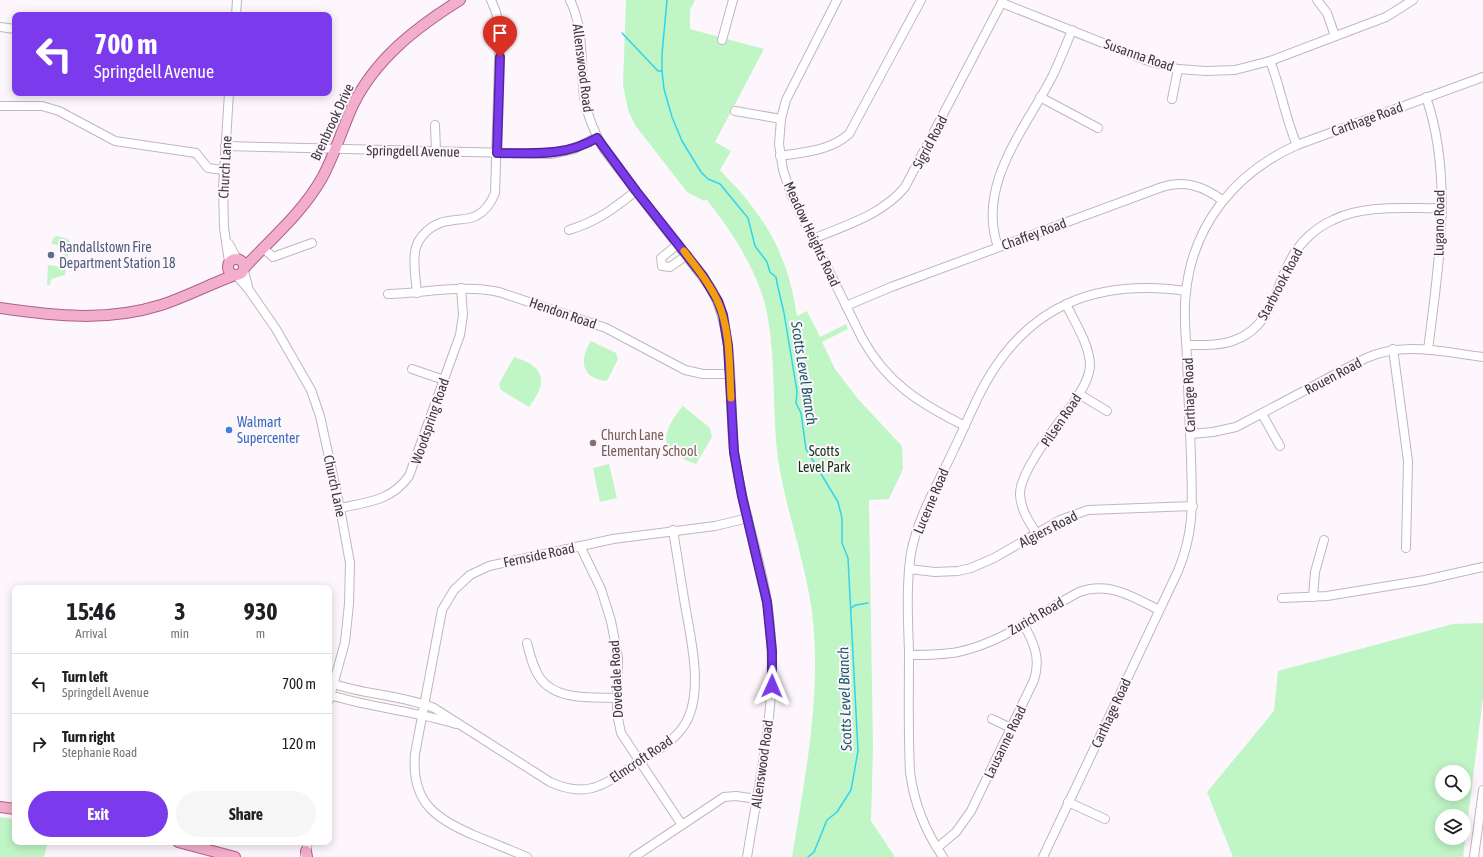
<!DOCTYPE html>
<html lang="en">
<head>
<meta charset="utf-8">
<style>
  :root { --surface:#fff; --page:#f6f6f6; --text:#202124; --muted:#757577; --line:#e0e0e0; --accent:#7c3aed }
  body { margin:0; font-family:"Asap Condensed",sans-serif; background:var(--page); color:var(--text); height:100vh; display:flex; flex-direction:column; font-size:15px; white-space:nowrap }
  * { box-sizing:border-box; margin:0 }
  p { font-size:13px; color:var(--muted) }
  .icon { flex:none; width:22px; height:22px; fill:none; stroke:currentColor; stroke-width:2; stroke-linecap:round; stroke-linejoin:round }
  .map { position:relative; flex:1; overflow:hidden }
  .details { position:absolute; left:12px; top:585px; width:320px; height:260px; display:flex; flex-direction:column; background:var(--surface); border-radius:8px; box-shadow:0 2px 10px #0003 }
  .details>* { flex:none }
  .hud { position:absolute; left:12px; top:12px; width:320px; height:84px; border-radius:8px; box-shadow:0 2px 10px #0003; background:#7c3aed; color:#fff; overflow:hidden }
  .tools { position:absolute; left:1435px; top:765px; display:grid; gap:8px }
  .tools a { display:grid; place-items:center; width:36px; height:36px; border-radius:50%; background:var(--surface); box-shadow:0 2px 10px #0003; font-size:20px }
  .pin { position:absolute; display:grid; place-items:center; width:34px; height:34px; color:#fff; margin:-41px -17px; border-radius:50% 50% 50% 0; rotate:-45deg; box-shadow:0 0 4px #0007 }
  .pin .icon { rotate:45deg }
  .me { position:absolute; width:44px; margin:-22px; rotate:1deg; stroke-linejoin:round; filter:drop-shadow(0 0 3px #0008) }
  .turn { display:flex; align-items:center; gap:14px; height:84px; padding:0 16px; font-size:18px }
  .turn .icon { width:52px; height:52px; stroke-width:2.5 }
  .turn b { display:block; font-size:28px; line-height:34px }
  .eta { display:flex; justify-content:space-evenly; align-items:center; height:68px; text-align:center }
  .eta b { font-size:24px; font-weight:700; line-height:28px }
  .primary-button { display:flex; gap:8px; margin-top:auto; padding:8px 16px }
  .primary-button a { flex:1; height:46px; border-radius:24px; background:var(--accent); color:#fff; font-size:16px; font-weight:700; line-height:46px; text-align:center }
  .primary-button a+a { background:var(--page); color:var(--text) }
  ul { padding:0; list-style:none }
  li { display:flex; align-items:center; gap:12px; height:60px; padding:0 16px; border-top:1px solid var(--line) }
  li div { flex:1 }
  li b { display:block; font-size:15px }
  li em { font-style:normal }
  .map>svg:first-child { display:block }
  .green { fill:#c0f5c6; fill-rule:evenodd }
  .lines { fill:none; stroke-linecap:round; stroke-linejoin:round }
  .stream { stroke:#32d3ee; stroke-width:1.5 }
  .minor-casing { stroke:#c0b6bf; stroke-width:10 }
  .major-casing { stroke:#ae6285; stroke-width:12 }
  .minor { stroke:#fff; stroke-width:8 }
  .major { stroke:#f3aecd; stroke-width:10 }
  .route-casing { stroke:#51269a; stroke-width:10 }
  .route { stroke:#7c3aed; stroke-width:7 }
  .slow { stroke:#f59e0b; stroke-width:7 }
  .service-dot { fill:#5c6f8a; stroke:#fef6fd; stroke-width:1.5 }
  .shop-dot { fill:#3f7fe0; stroke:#fef6fd; stroke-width:1.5 }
  .education-dot { fill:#8d6e63; stroke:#fef6fd; stroke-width:1.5 }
  .labels { text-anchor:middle; stroke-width:4; stroke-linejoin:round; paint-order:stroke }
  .street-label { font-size:14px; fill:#3c383c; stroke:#fef6fd }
  .service-label { font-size:14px; fill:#4e5e75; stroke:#fef6fd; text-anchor:start }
  .shop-label { font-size:14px; fill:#366cbe; stroke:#fef6fd; text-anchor:start }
  .education-label { font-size:14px; fill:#785e54; stroke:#fef6fd; text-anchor:start }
  .park-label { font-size:14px; fill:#0f3115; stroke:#fef6fd }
  .water-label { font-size:15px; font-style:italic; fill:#1c5a65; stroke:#fef6fd }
</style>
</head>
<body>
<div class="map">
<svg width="1483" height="857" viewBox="0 0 1483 857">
  <rect width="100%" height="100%" fill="#fef6fd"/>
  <g class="green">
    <path d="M 626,0 L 695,0 L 690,10 L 690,29 L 764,49 L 715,142 L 731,151 L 720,170 C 727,179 736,186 743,195 C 776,235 789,266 797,316 L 807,311 L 820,337 L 846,324 L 848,329 L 822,342 L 835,369 L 858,399 L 902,446 L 903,469 L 889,499 L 869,500 L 873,747 L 871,821 L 895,857 L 792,857 C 805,777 822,694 812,612 C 805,560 786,511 778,459 C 772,413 776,365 768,319 C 762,277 732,231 706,199 L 704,201 L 687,192 L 635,125 L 628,110 L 623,85 Z"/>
    <polygon points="57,236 68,239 70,242 65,275 51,279 50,285 47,285 48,265 62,267 66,246 51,244 54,237"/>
    <path d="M 591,341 L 616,353 L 618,359 L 607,381 C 581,379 579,360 591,341 Z"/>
    <path d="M 514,357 C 544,366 549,381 529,407 L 501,390 L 499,384 Z"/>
    <path d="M 683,406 L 710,428 L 712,437 L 696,464 C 658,451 659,435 683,406 Z"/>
    <polygon points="609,464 617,498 600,502 593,468"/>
    <path d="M 1483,623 L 1483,697 L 1463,857 L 1233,857 L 1207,792 L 1274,711 L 1278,671 L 1453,624 ZM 1442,772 L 1464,772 L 1464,794 L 1442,794 ZM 1442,816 L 1464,816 L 1464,838 L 1442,838 Z"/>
    <polygon points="0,817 15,819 15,842 48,842 44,857 0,857"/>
  </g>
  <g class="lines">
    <g class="stream">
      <polyline points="667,0 662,54 662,71 664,89 672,117 682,141 701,172 708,179 720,184 748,218 755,246 767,262 770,272 776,277 777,283 784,313 797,391 796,403 801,413 806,449 838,502 842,518 842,543 848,558 858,751 851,790 837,812 827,820 814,852 808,857"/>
      <polyline points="622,33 658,71 662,71"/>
      <polyline points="851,608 856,605 868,603"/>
    </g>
    <g class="minor-casing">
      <g id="minor">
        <path d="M 570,0 C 585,30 580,64 584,97 C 587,116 595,134 605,151 L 711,288 C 737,338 728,397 734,451 C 741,510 765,566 770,626 C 778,703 759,781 747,857"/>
        <path d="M 837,0 L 786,100 L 781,119 L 779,144 L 783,170 L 791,194 L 862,338 C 887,384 921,404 965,426"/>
        <polyline points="1317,0 1327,13 1335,36"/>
        <polyline points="1002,3 1151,62 1178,69 1206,71 1235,70 1270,61 1386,17 1413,0"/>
        <polyline points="236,15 237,0"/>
        <polyline points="0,27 15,29"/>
        <polyline points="722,40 733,0"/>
        <path d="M 1270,61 C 1281,88 1285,118 1297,145"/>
        <polyline points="229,93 223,188 224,228 229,262"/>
        <polyline points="1040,97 1098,128"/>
        <path d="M 1426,97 C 1454,178 1438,267 1428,350"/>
        <polyline points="1172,99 1178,69"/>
        <polyline points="0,106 42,106 59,111 115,141 196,153 208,168 223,170"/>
        <polyline points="735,111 781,119"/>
        <polyline points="435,125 436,151"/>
        <polyline points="225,146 551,154 574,149 597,137"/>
        <path d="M 780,156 C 804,152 830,151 849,134 L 921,0"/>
        <path d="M 569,230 C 598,221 613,209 636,191"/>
        <path d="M 813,239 C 846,225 882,215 905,187 L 1003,0"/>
        <polyline points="229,244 237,259"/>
        <polyline points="678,244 661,258 662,266 670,267 687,255"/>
        <path d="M 998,247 C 976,184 1026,128 1053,75 C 1060,60 1066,45 1072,30"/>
        <polyline points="263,248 273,257 312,243"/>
        <polyline points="244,271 248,287"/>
        <polyline points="236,275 249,290 276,329 311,390 320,416 340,508 350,563 349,604 345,642 329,700"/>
        <path d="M 417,293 C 416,280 413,265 415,252 C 417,236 433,223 448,221 C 458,219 467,220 476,216 C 486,211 491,203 495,193 L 500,30 L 496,12 L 491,0"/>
        <path d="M 388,294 C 425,293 463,284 499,292 L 606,328 L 685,370 L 703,374 L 729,374"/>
        <path d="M 846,306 L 891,287 L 1162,187 C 1185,180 1203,186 1222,200"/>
        <path d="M 1187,345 C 1203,345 1220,346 1235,340 C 1271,327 1274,291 1290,261 C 1299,243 1315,228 1333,220 C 1365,204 1406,209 1441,208"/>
        <polyline points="1393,349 1408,461 1406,548"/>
        <polyline points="412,369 444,380"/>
        <polyline points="1079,394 1107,411"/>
        <polyline points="1262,414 1280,446"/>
        <path d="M 1190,434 L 1213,432 L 1236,427 L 1364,359 C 1402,341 1443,352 1483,357"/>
        <path d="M 340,508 C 368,502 391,501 409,476 L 460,335 L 463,315 L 461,288"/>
        <path d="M 1037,534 C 1029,522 1021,510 1020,495 C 1019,471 1059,423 1074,402 C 1081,391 1089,379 1090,366 C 1090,345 1075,323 1066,304"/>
        <polyline points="580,546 601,589 611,621 618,657 617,714 621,733 682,825"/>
        <polyline points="909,569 935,572 958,571 971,568 994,558 1060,520 1088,510 1193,506"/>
        <polyline points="1313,597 1315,572 1324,540"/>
        <polyline points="1282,598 1327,596 1425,580 1483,567"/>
        <path d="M 527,643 C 530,655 533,668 540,678 C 556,701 593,697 617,698"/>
        <path d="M 909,655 C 925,655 942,655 958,652 C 1002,643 1040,613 1079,592 C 1109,581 1133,597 1159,610"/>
        <path d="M 334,684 C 366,695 402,695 434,708 L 550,782 C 583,797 601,788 628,769 C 647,756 673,744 685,724 C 704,693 691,639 685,605 C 681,580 677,555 673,530"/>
        <path d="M 330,695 C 372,708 415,711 456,724"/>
        <polyline points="992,719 1011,728"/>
        <polyline points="1068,802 1105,819"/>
        <path d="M 937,848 L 956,832 L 971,811 L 1034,680 C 1041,659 1034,642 1023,624"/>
        <polyline points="305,856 308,842"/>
        <path d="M 527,857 C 510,850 493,843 476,836 C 435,819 411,802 415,754 L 442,610 L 454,590 L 470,575 L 489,566 L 613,539 L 715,526 L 748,518"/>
        <polyline points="634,857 724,797 736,796 757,799"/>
        <path d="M 943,857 C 925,831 914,803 910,772 C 908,732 909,692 909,653 C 908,619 906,586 911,553 C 918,516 939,482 954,449 C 965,427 974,403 986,382 C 1031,303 1099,279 1186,291"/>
        <path d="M 1043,857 L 1178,571 C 1195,530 1192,501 1191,458 C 1190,425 1188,391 1187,358 C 1186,336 1183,314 1186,292 C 1193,224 1236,172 1297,145 L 1483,77"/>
        <polyline points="1474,857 1483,790"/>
      </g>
    </g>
    <g class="major-casing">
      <g id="major">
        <circle cx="236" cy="267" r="8"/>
        <path d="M 245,267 C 272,238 302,213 322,178 C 335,154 342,129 353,105 C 376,58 417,27 460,0"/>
        <path d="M 0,308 C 55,316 107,322 161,305 C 186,297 210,284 235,275"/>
        <polyline points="0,807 15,809"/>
        <polyline points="178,842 235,857"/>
        <polyline points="306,851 307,857"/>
      </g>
    </g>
    <use href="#minor" class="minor"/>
    <use href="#major" class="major"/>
  </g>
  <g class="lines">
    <g class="route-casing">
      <path id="route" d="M 500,57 L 497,153 C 534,153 564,157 597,138 L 636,191 L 703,276 L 718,301 L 723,315 L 728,346 L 734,452 L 742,496 L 767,602 L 772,651 L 772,686"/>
    </g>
    <use href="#route" class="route"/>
    <path class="slow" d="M 684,251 C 696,267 709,282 717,300 C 731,330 729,366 731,398"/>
  </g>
  <circle class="service-dot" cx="51" cy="255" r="4"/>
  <circle class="shop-dot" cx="229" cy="430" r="4"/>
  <circle class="education-dot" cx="593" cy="443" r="4"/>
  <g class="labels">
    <g class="street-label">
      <text transform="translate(1139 55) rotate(19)" y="5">Susanna Road</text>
      <text transform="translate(583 68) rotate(83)" y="5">Allenswood Road</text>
      <text transform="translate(1367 119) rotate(-20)" y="5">Carthage Road</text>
      <text transform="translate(332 122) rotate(-65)" y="5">Brenbrook Drive</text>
      <text transform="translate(930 142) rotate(-62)" y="5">Sigrid Road</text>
      <text transform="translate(413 151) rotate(1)" y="5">Springdell Avenue</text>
      <text transform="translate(225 167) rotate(-87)" y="5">Church Lane</text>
      <text transform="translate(1439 223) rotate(-89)" y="5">Lugano Road</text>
      <text transform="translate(812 234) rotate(65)" y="5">Meadow Heights Road</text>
      <text transform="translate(1034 234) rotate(-20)" y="5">Chaffey Road</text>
      <text transform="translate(1280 284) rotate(-62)" y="5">Starbrook Road</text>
      <text transform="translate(563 313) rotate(19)" y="5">Hendon Road</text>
      <text transform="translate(1333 376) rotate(-28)" y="5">Rouen Road</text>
      <text transform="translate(1189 395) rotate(-92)" y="5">Carthage Road</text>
      <text transform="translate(1061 420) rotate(-56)" y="5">Pilsen Road</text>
      <text transform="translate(430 421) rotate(-71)" y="5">Woodspring Road</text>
      <text transform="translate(335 486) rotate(78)" y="5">Church Lane</text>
      <text transform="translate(931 501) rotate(-67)" y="5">Lucerne Road</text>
      <text transform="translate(1048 529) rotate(-27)" y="5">Algiers Road</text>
      <text transform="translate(539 555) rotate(-12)" y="5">Fernside Road</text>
      <text transform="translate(1036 616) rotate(-30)" y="5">Zurich Road</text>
      <text transform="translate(616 679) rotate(-93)" y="5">Dovedale Road</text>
      <text transform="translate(1111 713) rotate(-65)" y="5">Carthage Road</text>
      <text transform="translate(1005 742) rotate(-64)" y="5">Lausanne Road</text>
      <text transform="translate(641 759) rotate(-34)" y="5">Elmcroft Road</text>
      <text transform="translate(762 764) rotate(-82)" y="5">Allenswood Road</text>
    </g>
    <g class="service-label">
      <text x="59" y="252">Randallstown Fire<tspan x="59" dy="16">Department Station 18</tspan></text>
    </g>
    <g class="shop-label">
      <text x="237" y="427">Walmart<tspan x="237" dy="16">Supercenter</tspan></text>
    </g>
    <g class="education-label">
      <text x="601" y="440">Church Lane<tspan x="601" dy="16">Elementary School</tspan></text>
    </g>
    <g class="park-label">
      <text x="824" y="456">Scotts<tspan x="824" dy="16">Level Park</tspan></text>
    </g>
    <g class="water-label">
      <text transform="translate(804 373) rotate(81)" y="5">Scotts Level Branch</text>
      <text transform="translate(845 699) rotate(-92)" y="5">Scotts Level Branch</text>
    </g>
  </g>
</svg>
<div class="tools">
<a><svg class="icon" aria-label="search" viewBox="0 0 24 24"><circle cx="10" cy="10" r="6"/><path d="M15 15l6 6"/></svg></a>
<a><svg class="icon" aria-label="layers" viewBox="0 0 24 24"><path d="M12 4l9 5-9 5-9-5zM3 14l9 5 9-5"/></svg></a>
</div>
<div class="pin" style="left:500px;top:57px;background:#d93025"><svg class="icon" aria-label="arrive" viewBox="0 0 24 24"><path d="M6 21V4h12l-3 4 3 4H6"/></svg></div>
<svg class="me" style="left:772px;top:686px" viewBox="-20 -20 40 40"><path d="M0-17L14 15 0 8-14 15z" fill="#7c3aed" stroke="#fff" stroke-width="4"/></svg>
<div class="hud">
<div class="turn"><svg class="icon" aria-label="left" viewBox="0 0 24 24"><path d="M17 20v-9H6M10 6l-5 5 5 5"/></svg><div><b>700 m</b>Springdell Avenue</div></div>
</div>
<section class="details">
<div class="eta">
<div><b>15:46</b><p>Arrival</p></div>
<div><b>3</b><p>min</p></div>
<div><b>930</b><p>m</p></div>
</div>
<ul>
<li><svg class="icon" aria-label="left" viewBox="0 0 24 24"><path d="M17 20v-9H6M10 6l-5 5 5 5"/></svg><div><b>Turn left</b><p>Springdell Avenue</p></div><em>700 m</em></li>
<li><svg class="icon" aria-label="right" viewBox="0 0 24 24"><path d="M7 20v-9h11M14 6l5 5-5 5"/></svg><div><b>Turn right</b><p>Stephanie Road</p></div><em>120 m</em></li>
</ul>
<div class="primary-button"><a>Exit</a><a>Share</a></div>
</section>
</div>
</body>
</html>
